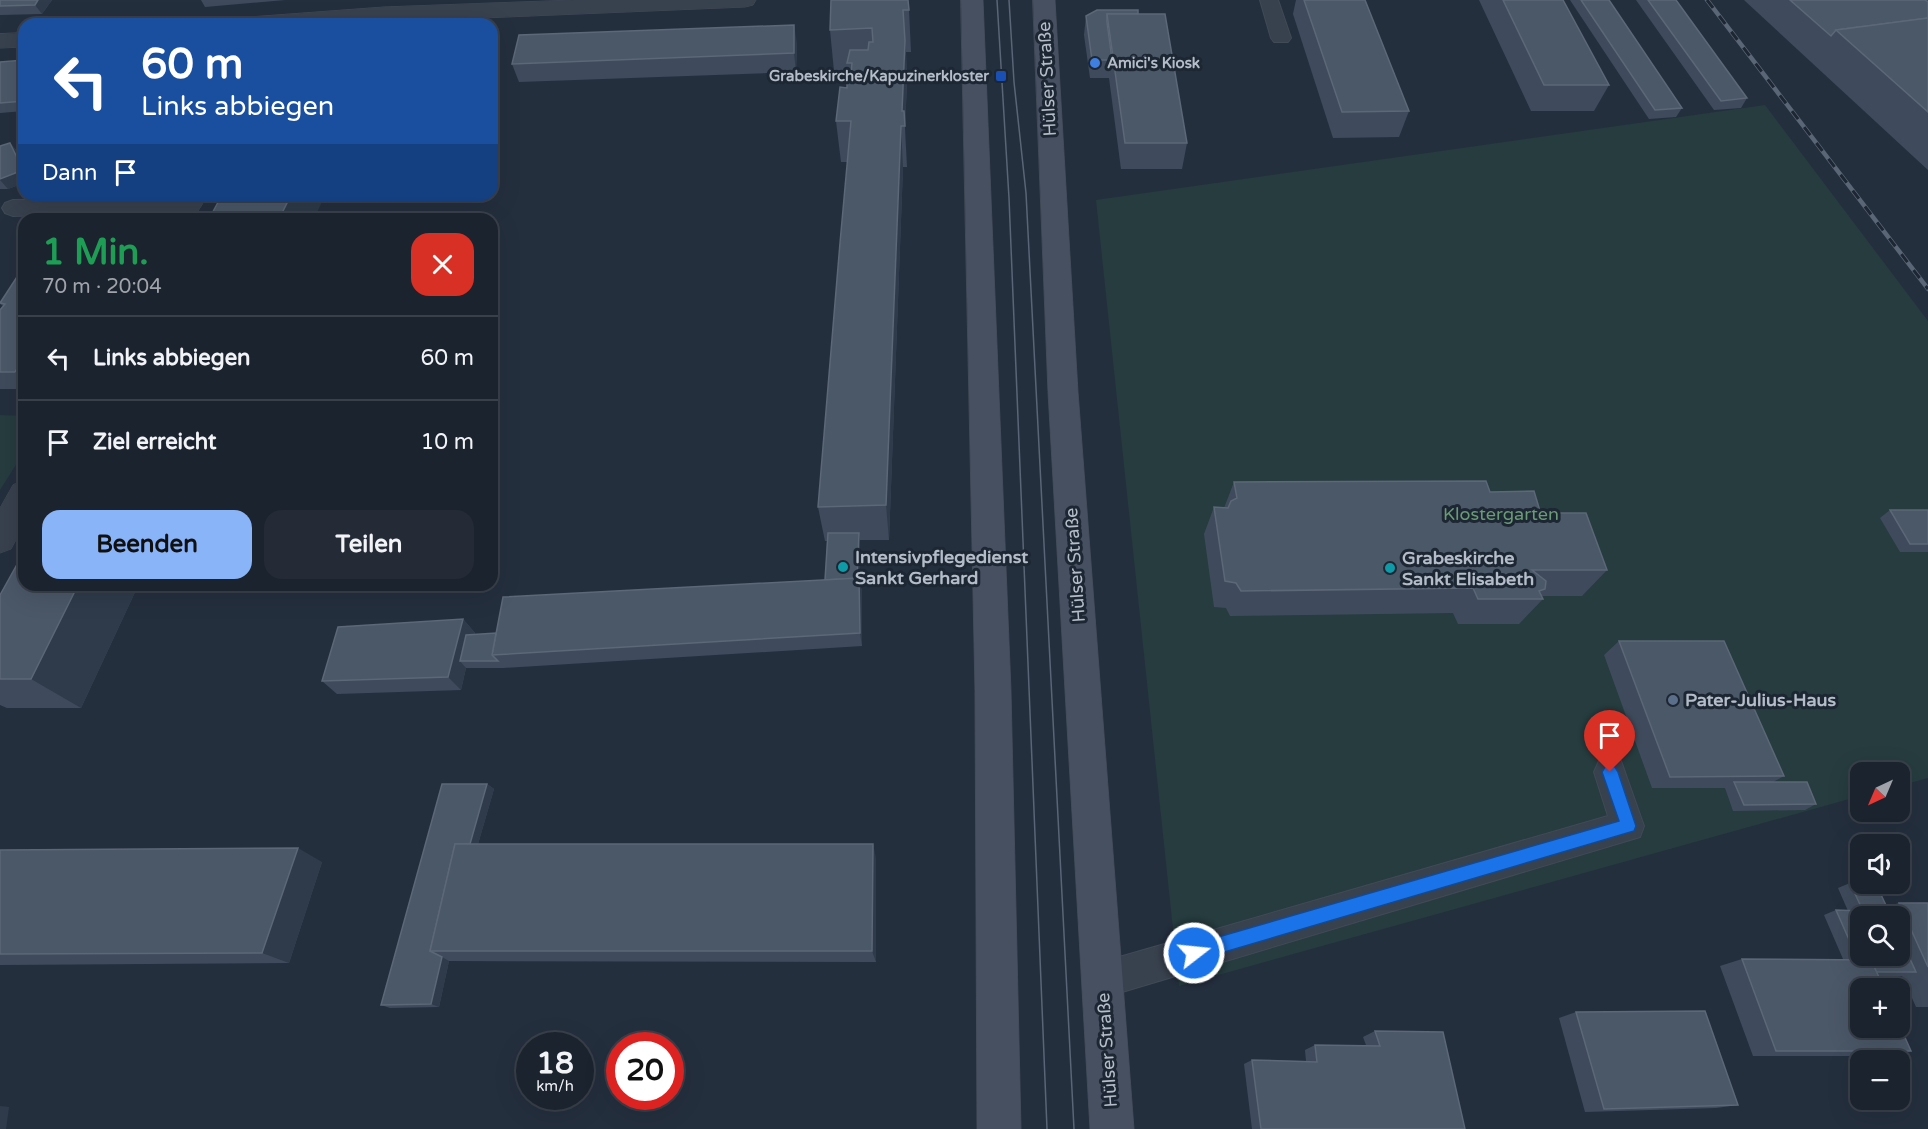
<!DOCTYPE html>
<html lang="de">
<head>
<meta charset="utf-8">
<style>
  :root { --surface:#1b232e; --page:#242b36; --text:#f1f3f6; --muted:#a0a4aa; --line:#39404a; --accent:#8ab4f8 }
  body { margin:0; font-family:"Varela Round",sans-serif; background:var(--page); color:var(--text); height:100vh; display:flex; flex-direction:column; font-size:22px; white-space:nowrap }
  * { box-sizing:border-box; margin:0 }
  p { font-size:20px; color:var(--muted) }
  .icon { flex:none; width:33px; height:33px; fill:none; stroke:currentColor; stroke-width:2; stroke-linecap:round; stroke-linejoin:round }
  .map { position:relative; flex:1; overflow:hidden }
  .sheet { position:absolute; left:18px; top:213px; width:480px; height:378px; display:flex; flex-direction:column; background:var(--surface); border-radius:18px; box-shadow:0 6px 24px #0002,0 0 0 2px var(--line) }
  .sheet>* { flex:none }
  .hud { position:absolute; left:18px; top:18px; width:480px; height:183px; border-radius:18px; box-shadow:0 6px 24px #0002,0 0 0 2px var(--line); background:#1a4fa0; color:#fff; overflow:hidden }
  .needle { width:39px; rotate:224deg }
  .tools { position:absolute; left:1850px; top:762px; display:grid; gap:12px }
  .tools a { display:grid; place-items:center; width:60px; height:60px; border-radius:12px; background:var(--surface); box-shadow:0 6px 24px #0002,0 0 0 2px var(--line); font-size:30px }
  .speed { position:absolute; left:516px; top:1032px; display:flex; gap:12px; font-size:30px; font-weight:700; text-align:center }
  .speed>* { display:grid; place-content:center; width:78px; height:78px; border-radius:50%; background:var(--surface); box-shadow:0 6px 24px #0002,0 0 0 2px var(--line); line-height:1 }
  .speed small { font-size:15px; font-weight:400 }
  .speed .limit { border:9px solid #d22; background:#fff; color:#111 }
  .pin { position:absolute; display:grid; place-items:center; width:51px; height:51px; color:#fff; margin:-62px -26px; border-radius:50% 50% 50% 0; rotate:-45deg; box-shadow:0 0 6px #0007 }
  .pin .icon { rotate:45deg }
  .me { position:absolute; width:66px; margin:-33px; rotate:74deg; stroke-linejoin:round; filter:drop-shadow(0 0 4px #0008) }
  .turn { display:flex; align-items:center; gap:21px; height:126px; padding:0 24px; font-size:27px }
  .turn .icon { width:78px; height:78px; stroke-width:2.5 }
  .turn b { display:block; font-size:42px; line-height:51px }
  .then { display:flex; align-items:center; height:57px; padding:0 24px; background:#0003; gap:12px; font-size:22px }
  .round { display:grid; place-items:center; flex:none; width:63px; height:63px; border-radius:18px; background:var(--page) }
  .headline { display:flex; align-items:center; justify-content:space-between; height:102px; padding:0 24px }
  h1 { font-size:36px; font-weight:700; line-height:45px; color:#1e9e55 }
  .cta { display:flex; gap:12px; margin-top:auto; padding:12px 24px }
  .cta a { flex:1; height:69px; border-radius:18px; background:var(--accent); color:#111; font-size:24px; font-weight:700; line-height:69px; text-align:center }
  .cta a+a { background:var(--page); color:var(--text) }
  ul { padding:0; list-style:none }
  li { display:flex; align-items:center; gap:18px; height:84px; padding:0 24px; border-top:2px solid var(--line) }
  li div { flex:1 }
  li b { display:block; font-size:22px }
  li em { font-style:normal }
  .map>svg:first-child { display:block }
  .green { fill:#263c3f }
  .lines { fill:none; stroke-linecap:round; stroke-linejoin:round }
  .lane-casing { stroke:#414a57; stroke-width:2 }
  .street-casing { stroke:#414a57; stroke-width:1 }
  .secondary-casing { stroke:#414a57; stroke-width:1 }
  .lane { fill:#38414e; fill-rule:evenodd }
  .street { fill:#38414e; fill-rule:evenodd }
  .secondary { fill:#465061; fill-rule:evenodd }
  .tram { stroke:#5a6575; stroke-width:1.5 }
  .rail-casing { stroke:#5a6575; stroke-width:4.5 }
  .rail { stroke:#1d2633; stroke-width:3; stroke-dasharray:10; stroke-linecap:butt }
  .wall { fill:#3f4b5c; fill-rule:evenodd }
  .shaded-wall { fill:#2f3b4b }
  .building { fill:#4b5868; stroke:#5c6777; stroke-width:1.5 }
  .route { fill:#1a73e8; stroke:#114b97; stroke-width:1.5 }
  .shop-dot { fill:#3f7fe0; stroke:#1d2633; stroke-width:2 }
  .transit-dot { fill:#1a4fb4; stroke:#1d2633; stroke-width:2 }
  .culture-dot { fill:#0f9aa8; stroke:#1d2633; stroke-width:2 }
  .service-dot { fill:#5c6f8a; stroke:#1d2633; stroke-width:2 }
  .labels { text-anchor:middle; stroke-width:6; stroke-linejoin:round; paint-order:stroke }
  .far-poi-label { font-size:15px; font-weight:bold; fill:#b4bcc9; stroke:#1d2633; text-anchor:start }
  .street-label { font-size:18px; fill:#b4bcc9; stroke:#1d2633 }
  .park-label { font-size:18px; fill:#6b9a76; stroke:#1d2633 }
  .poi-label { font-size:18px; font-weight:bold; fill:#b4bcc9; stroke:#1d2633; text-anchor:start }
</style>
</head>
<body>
<div class="map">
<svg width="1928" height="1129" viewBox="0 0 1928 1129">
  <rect width="100%" height="100%" fill="#242f3e"/>
  <g class="green">
    <polygon points="1765,105 1928,321 1928,778 1899,786 1899,772 1860,772 1860,796 1179,986 1096,200"/>
    <polygon points="0,415 24,416 24,452 0,490"/>
  </g>
  <g class="lines">
    <g class="lane-casing">
      <g id="lane">
        <polygon points="1260,0 1278,0 1291,38 1288,42 1274,42 1271,38"/>
        <polygon points="145,198 194,205 197,210 194,215 186,218 145,212 13,216 5,213 2,208 5,203 13,200"/>
        <polygon points="1610,757 1621,761 1644,826 1640,837 1102,998 1089,993 1084,980 1089,967 1102,962 1608,816 1594,772 1599,761"/>
      </g>
    </g>
    <g class="street-casing">
      <g id="street">
        <polygon points="574,0 756,0 753,5 745,7 339,24 238,24 241,19 249,17 384,7"/>
        <polygon points="24,33 24,47 0,48 0,34"/>
        <polygon points="182,195 208,195 193,219 167,219"/>
        <polygon points="24,481 24,525 11,549 0,553 0,508 13,485"/>
      </g>
    </g>
    <g class="secondary-casing">
      <g id="secondary">
        <polygon points="961,0 983,0 1011,691 1021,1129 977,1129 975,691"/>
        <polygon points="1033,0 1055,0 1078,392 1134,1129 1090,1129 1048,392"/>
      </g>
    </g>
    <use href="#lane" class="lane"/>
    <use href="#street" class="street"/>
    <use href="#secondary" class="secondary"/>
    <g class="tram">
      <polyline points="997,0 1009,198 1047,1129"/>
      <polyline points="1009,0 1014,82 1026,193 1074,1129"/>
    </g>
    <g class="rail-casing">
      <polyline id="rail" points="1707,0 1928,289"/>
    </g>
    <use href="#rail" class="rail"/>
  </g>
  <g class="wall">
    <polygon points="0,0 52,0 42,14 0,15"/>
    <polygon points="201,0 285,0 205,7"/>
    <polygon points="831,0 909,10 911,52 906,52 907,82 905,128 907,167 903,167 889,540 860,540 859,578 862,592 862,646 503,668 466,668 461,690 337,694 322,681 463,619 475,633 474,635 496,633 825,580 827,541 825,541 818,507 848,162 841,162 836,121 847,88 849,75 848,71 834,71 830,30"/>
    <polygon points="1296,0 1365,0 1409,111 1399,137 1333,138 1293,14"/>
    <polygon points="1479,0 1563,0 1609,85 1594,111 1531,111"/>
    <polygon points="1570,0 1609,0 1682,108 1676,117 1649,119"/>
    <polygon points="1636,0 1676,0 1747,98 1741,108 1714,110"/>
    <polygon points="1744,0 1928,0 1928,170"/>
    <polygon points="1138,14 1187,143 1182,169 1121,169 1109,78 1090,78 1084,35 1086,16"/>
    <polygon points="797,43 796,72 519,82 512,64"/>
    <polygon points="24,60 24,111 0,113 0,62"/>
    <polygon points="10,143 18,152 24,164 24,183 8,189 0,189 0,146"/>
    <polygon points="24,266 24,389 0,389 0,310 3,306 0,304"/>
    <polygon points="1234,482 1490,492 1547,513 1607,570 1582,596 1541,596 1543,599 1519,624 1458,624 1453,613 1230,616 1226,608 1214,607 1204,534 1214,507 1224,508"/>
    <polygon points="1890,510 1928,510 1928,552 1900,552 1880,518"/>
    <polygon points="24,585 152,585 151,588 137,588 81,708 7,708 0,705 0,595"/>
    <polygon points="1619,641 1784,776 1773,782 1816,804 1805,810 1733,811 1725,788 1652,788 1604,655"/>
    <polygon points="487,784 494,789 478,844 876,858 876,962 449,961 439,1007 390,1008 381,1005"/>
    <polygon points="0,850 322,862 289,963 0,965"/>
    <path d="M 1850,883 L 1886,907 L 1899,903 L 1928,903 L 1928,1007 L 1916,1007 L 1902,976 L 1878,976 L 1911,1051 L 1883,1056 L 1753,1056 L 1720,966 L 1742,959 L 1843,959 L 1824,915 L 1836,910 L 1848,911 L 1838,888 ZM 1860,916 L 1899,916 L 1899,956 Z"/>
    <polygon points="1576,1012 1738,1105 1716,1108 1585,1112 1559,1018"/>
    <polygon points="1375,1031 1465,1129 1252,1129 1244,1064 1252,1060 1306,1061 1305,1050 1315,1045 1366,1045 1363,1037"/>
  </g>
  <g class="shaded-wall">
    <polygon points="38,0 52,0 42,14 35,5"/>
    <polygon points="794,25 797,43 796,72 794,53"/>
    <polygon points="905,41 907,82 905,128 907,167 905,126 902,111"/>
    <polygon points="901,126 903,167 889,540 886,505"/>
    <polygon points="10,143 18,152 24,164 24,183 8,189 0,180 0,179"/>
    <polygon points="281,195 325,195 314,219 279,219"/>
    <polygon points="24,358 24,380 15,372"/>
    <polygon points="859,533 860,541 858,593 856,585"/>
    <polygon points="859,578 862,592 862,646 860,633"/>
    <polygon points="78,585 134,585 137,588 81,708 31,679"/>
    <polygon points="463,619 475,633 468,661 460,661 466,668 461,690 448,677"/>
    <polygon points="487,784 494,789 474,858 467,853"/>
    <polygon points="873,844 876,858 876,962 872,951"/>
    <polygon points="298,848 322,862 289,963 262,953"/>
    <polygon points="442,957 449,961 439,1007 431,1004"/>
    <polygon points="0,1106 9,1107 6,1129 0,1129"/>
  </g>
  <g class="building">
    <polygon points="0,0 38,0 35,5 0,6"/>
    <polygon points="831,0 908,0 909,10 903,10 905,41 902,111 904,111 905,126 901,126 886,505 818,507 840,243 851,121 836,121 840,87 847,88 847,75 851,75 852,63 847,63 850,50 868,50 869,42 873,42 872,28 830,30"/>
    <polygon points="1304,0 1365,0 1409,111 1342,112"/>
    <polygon points="1503,0 1563,0 1609,85 1544,85"/>
    <polygon points="1581,0 1609,0 1682,108 1655,110"/>
    <polygon points="1648,0 1676,0 1747,98 1721,101"/>
    <polygon points="1790,0 1925,0 1928,2 1928,18 1836,30 1831,36"/>
    <polygon points="1097,10 1138,10 1138,14 1107,14 1107,22 1112,60 1092,60 1086,16"/>
    <polygon points="1107,14 1165,14 1187,143 1125,143"/>
    <polygon points="1928,18 1928,112 1836,30"/>
    <polygon points="794,25 794,53 512,64 519,35"/>
    <polygon points="24,60 24,101 0,103 0,62"/>
    <polygon points="10,143 23,170 0,179 0,146"/>
    <polygon points="222,195 291,195 279,219 209,219"/>
    <polygon points="24,266 24,358 15,372 0,372 0,310 5,304 0,303"/>
    <polygon points="1486,481 1490,492 1534,491 1540,511 1546,510 1547,513 1586,513 1607,570 1532,570 1546,581 1545,589 1539,591 1543,599 1478,599 1473,588 1241,591 1236,583 1225,581 1214,507 1228,508 1231,501 1237,498 1234,482"/>
    <polygon points="1890,510 1928,510 1928,544 1910,544"/>
    <polygon points="828,533 859,533 857,578 825,580"/>
    <polygon points="24,552 24,585 78,585 31,679 0,679 0,595"/>
    <polygon points="859,578 860,633 492,655 503,597"/>
    <polygon points="463,619 448,677 322,681 338,627"/>
    <polygon points="496,633 492,655 498,661 460,661 466,635"/>
    <polygon points="1619,641 1724,641 1784,776 1670,777"/>
    <polygon points="1734,782 1807,782 1816,804 1744,805"/>
    <polygon points="442,784 487,784 470,844 455,844 430,951 442,957 431,1004 381,1005"/>
    <polygon points="455,844 873,844 872,951 430,951"/>
    <polygon points="298,848 262,953 0,954 0,850"/>
    <polygon points="1850,883 1876,884 1891,916 1860,916 1860,956 1899,956 1899,935 1916,972 1876,972 1871,960 1858,960 1836,910 1863,911"/>
    <polygon points="1899,903 1928,903 1928,967"/>
    <polygon points="1742,959 1871,960 1884,988 1860,988 1860,1028 1899,1028 1899,1024 1911,1051 1776,1051"/>
    <polygon points="1705,1011 1738,1105 1604,1109 1576,1012"/>
    <polygon points="1375,1031 1443,1032 1465,1129 1261,1129 1252,1060 1317,1062 1315,1045 1380,1046"/>
  </g>
  <polygon class="route" points="1610,765 1615,767 1618,772 1636,826 1634,831 1194,961 1188,959 1185,953 1188,947 1194,944 1619,821 1602,772 1605,767"/>
  <circle class="shop-dot" cx="1095" cy="63" r="6"/>
  <rect class="transit-dot" x="995" y="70" width="12" height="12" rx="3"/>
  <g class="culture-dot">
    <circle cx="843" cy="567" r="6"/>
    <circle cx="1390" cy="568" r="6"/>
  </g>
  <circle class="service-dot" cx="1673" cy="700" r="6"/>
  <g class="labels">
    <g class="far-poi-label">
      <text x="1107" y="68">Amici's Kiosk</text>
      <text x="989" y="81" text-anchor="end">Grabeskirche/Kapuzinerkloster</text>
    </g>
    <g class="street-label">
      <text transform="translate(1047 79) rotate(-93)" y="6">Hülser Straße</text>
      <text transform="translate(1075 565) rotate(-94)" y="6">Hülser Straße</text>
      <text transform="translate(1107 1050) rotate(-94)" y="6">Hülser Straße</text>
    </g>
    <g class="park-label">
      <text x="1501" y="520">Klostergarten</text>
    </g>
    <g class="poi-label">
      <text x="855" y="563">Intensivpflegedienst<tspan x="855" dy="21">Sankt Gerhard</tspan></text>
      <text x="1402" y="564">Grabeskirche<tspan x="1402" dy="21">Sankt Elisabeth</tspan></text>
      <text x="1685" y="706">Pater-Julius-Haus</text>
    </g>
  </g>
</svg>
<div class="tools">
<a><svg class="needle" viewBox="-14 -14 28 28"><path d="M0-13l5 13h-10z" fill="#e53935"/><path d="M0 13l5-13h-10z" fill="#a0a4aa"/></svg></a>
<a><svg class="icon" aria-label="sound" viewBox="0 0 24 24"><path d="M4 9h4l5-4v14l-5-4H4zM17 9q2 3 0 6"/></svg></a>
<a><svg class="icon" aria-label="search" viewBox="0 0 24 24"><circle cx="10" cy="10" r="6"/><path d="M15 15l6 6"/></svg></a>
<a>+</a>
<a>−</a>
</div>
<div class="speed"><div>18<small>km/h</small></div><div class="limit">20</div></div>
<div class="pin" style="left:1610px;top:772px;background:#d93025"><svg class="icon" aria-label="arrive" viewBox="0 0 24 24"><path d="M6 21V4h12l-3 4 3 4H6"/></svg></div>
<svg class="me" style="left:1194px;top:953px" viewBox="-20 -20 40 40"><circle r="17" fill="#1a73e8" stroke="#fff" stroke-width="3"/><path d="M0-11L8 9 0 5-8 9z" fill="#fff"/></svg>
<div class="hud">
<div class="turn"><svg class="icon" aria-label="left" viewBox="0 0 24 24"><path d="M17 20v-9H6M10 6l-5 5 5 5"/></svg><div><b>60 m</b>Links abbiegen</div></div>
<div class="then">Dann<svg class="icon" aria-label="arrive" viewBox="0 0 24 24"><path d="M6 21V4h12l-3 4 3 4H6"/></svg></div>
</div>
<section class="sheet">
<div class="headline"><div><h1>1 Min.</h1><p>70 m · 20:04</p></div><a class="round" style="background:#d93025;color:#fff"><svg class="icon" aria-label="close" viewBox="0 0 24 24"><path d="M6 6l12 12M18 6L6 18"/></svg></a></div>
<ul>
<li><svg class="icon" aria-label="left" viewBox="0 0 24 24"><path d="M17 20v-9H6M10 6l-5 5 5 5"/></svg><div><b>Links abbiegen</b></div><em>60 m</em></li>
<li><svg class="icon" aria-label="arrive" viewBox="0 0 24 24"><path d="M6 21V4h12l-3 4 3 4H6"/></svg><div><b>Ziel erreicht</b></div><em>10 m</em></li>
</ul>
<div class="cta"><a>Beenden</a><a>Teilen</a></div>
</section>
</div>
</body>
</html>
